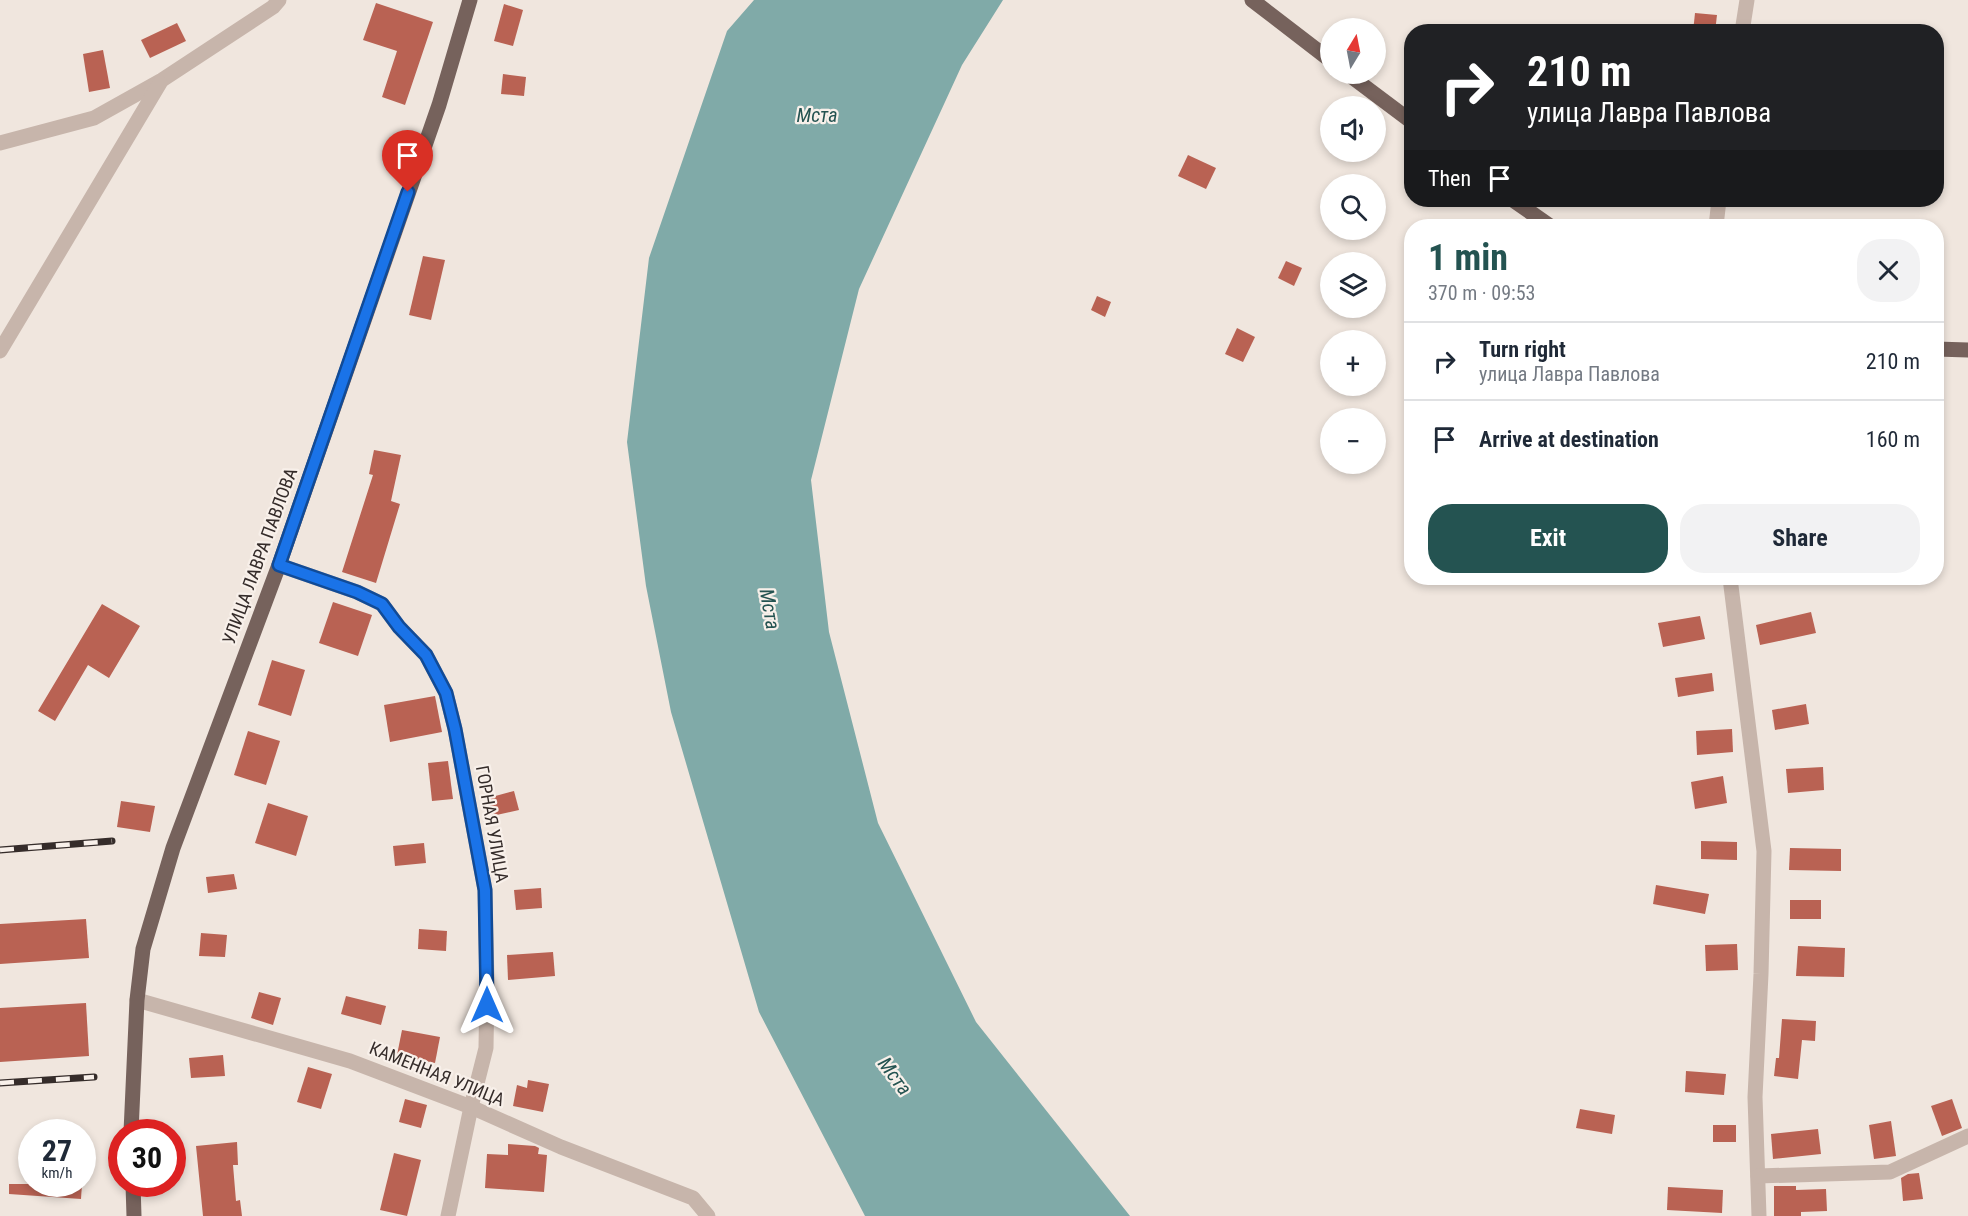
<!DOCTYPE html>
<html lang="en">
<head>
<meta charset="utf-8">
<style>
  :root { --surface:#fff; --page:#f2f2f3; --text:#1f2937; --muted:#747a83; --line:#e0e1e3; --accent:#245351 }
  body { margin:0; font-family:"Roboto Condensed",sans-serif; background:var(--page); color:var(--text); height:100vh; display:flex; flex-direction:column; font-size:22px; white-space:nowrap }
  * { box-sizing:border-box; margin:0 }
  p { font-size:20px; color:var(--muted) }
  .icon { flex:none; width:33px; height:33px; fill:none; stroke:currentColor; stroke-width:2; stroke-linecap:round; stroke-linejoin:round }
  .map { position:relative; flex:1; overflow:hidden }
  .details { position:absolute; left:1404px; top:219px; width:540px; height:366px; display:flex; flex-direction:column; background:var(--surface); border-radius:24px; box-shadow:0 3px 9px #0003 }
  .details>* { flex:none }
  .top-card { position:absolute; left:1404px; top:24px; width:540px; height:183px; border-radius:24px; box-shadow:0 3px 9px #0003; background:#202124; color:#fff; overflow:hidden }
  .needle { width:39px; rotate:10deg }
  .buttons { position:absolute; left:1320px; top:18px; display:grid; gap:12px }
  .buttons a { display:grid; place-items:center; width:66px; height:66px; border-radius:50%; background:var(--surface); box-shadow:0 3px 9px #0003; font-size:30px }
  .speed { position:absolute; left:18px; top:1119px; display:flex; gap:12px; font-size:30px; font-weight:700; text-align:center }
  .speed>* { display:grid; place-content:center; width:78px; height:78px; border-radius:50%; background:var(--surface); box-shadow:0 3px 9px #0003; line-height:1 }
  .speed small { font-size:15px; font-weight:400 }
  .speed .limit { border:9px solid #d22; background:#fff; color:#111 }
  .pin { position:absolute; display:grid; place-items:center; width:51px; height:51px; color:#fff; margin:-62px -26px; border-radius:50% 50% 50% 0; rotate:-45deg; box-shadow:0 0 6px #0007 }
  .pin .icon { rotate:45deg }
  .me { position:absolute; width:66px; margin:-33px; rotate:0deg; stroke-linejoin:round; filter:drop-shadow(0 0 4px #0008) }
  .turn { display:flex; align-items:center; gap:21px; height:126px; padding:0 24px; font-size:27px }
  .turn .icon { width:78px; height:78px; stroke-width:2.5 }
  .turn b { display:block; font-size:42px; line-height:51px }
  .then { display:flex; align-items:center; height:57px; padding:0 24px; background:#0003; gap:12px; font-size:22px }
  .round { display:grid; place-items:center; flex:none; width:63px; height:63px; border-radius:24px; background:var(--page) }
  .overview { display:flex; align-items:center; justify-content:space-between; height:102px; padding:0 24px }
  h1 { font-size:36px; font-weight:700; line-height:45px; color:var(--accent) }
  .primary-button { display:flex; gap:12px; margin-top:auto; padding:12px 24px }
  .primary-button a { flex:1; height:69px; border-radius:24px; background:var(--accent); color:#fff; font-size:24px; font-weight:700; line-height:69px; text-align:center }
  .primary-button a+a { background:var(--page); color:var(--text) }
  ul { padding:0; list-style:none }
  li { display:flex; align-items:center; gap:18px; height:78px; padding:0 24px; border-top:2px solid var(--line) }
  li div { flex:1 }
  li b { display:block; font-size:22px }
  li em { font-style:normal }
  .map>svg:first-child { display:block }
  .water { fill:#80aaa8 }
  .building { fill:#b96253 }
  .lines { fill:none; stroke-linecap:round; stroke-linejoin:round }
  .minor { stroke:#c7b5ab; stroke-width:15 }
  .major { stroke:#76625c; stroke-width:15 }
  .rail-casing { stroke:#352c2a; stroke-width:7 }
  .rail { stroke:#f8f0ea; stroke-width:4.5; stroke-dasharray:14; stroke-linecap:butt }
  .route-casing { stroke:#114b97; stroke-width:15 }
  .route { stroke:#1a73e8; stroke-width:10 }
  .labels { text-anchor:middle; stroke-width:4.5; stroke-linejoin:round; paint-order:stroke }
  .street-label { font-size:18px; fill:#352c2a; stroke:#f8f0ea }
  .water-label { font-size:20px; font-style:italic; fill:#245351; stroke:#f8f0ea }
</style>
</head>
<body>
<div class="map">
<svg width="1968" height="1216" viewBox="0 0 1968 1216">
  <rect width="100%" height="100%" fill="#f0e6de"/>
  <polygon class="water" points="754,0 1003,0 962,65 859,289 811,480 829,632 878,823 976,1022 1130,1216 865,1216 759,1012 671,712 646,586 627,442 649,258 727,31"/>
  <g class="building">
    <polygon points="376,3 433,22 405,105 382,97 397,51 363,40"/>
    <polygon points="504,4 523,10 513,46 494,41"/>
    <polygon points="1695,13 1717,15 1715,32 1693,32"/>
    <polygon points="177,23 186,41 150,58 141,40"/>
    <polygon points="103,50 110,88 89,92 83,54"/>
    <polygon points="503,74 526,77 524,96 501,94"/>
    <polygon points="1188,155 1216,168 1206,189 1178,176"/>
    <polygon points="423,256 445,260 431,320 409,315"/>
    <polygon points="1286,261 1302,268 1294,286 1278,278"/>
    <polygon points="1097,296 1111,302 1105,317 1091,310"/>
    <polygon points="1237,328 1255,337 1243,362 1225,354"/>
    <polygon points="374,450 401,455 391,501 400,504 376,583 342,572 373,475 369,474"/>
    <polygon points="333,602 372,615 358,656 319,643"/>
    <polygon points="102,604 140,626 109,678 88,665 55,721 38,711"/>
    <polygon points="1811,612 1816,633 1760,645 1756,625"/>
    <polygon points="1700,616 1705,639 1663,647 1658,623"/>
    <polygon points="272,660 305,670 291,716 258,705"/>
    <polygon points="1712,673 1714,691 1678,697 1675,678"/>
    <polygon points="435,696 442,732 390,742 384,705"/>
    <polygon points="1806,704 1809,724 1775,730 1772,710"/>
    <polygon points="1732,729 1733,752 1697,755 1696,731"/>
    <polygon points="248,731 280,741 266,785 234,775"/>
    <polygon points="448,761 453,799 432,801 428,763"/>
    <polygon points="1823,767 1824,790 1788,793 1786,769"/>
    <polygon points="1723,776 1727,803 1695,809 1691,782"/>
    <polygon points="514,791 519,810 492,816 488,798"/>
    <polygon points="121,801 155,806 150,832 117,827"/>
    <polygon points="268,803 308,816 296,856 255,843"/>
    <polygon points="1701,841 1737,842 1737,860 1701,859"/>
    <polygon points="424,843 426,863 395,866 393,846"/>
    <polygon points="1790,848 1841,849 1841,871 1789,870"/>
    <polygon points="234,874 237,889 208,893 206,877"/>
    <polygon points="1656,885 1709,894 1705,914 1653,904"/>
    <polygon points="541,888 542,908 516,910 514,890"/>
    <rect x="1790" y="900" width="31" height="19"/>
    <polygon points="86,919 89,958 0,964 0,924"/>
    <polygon points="419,929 447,931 446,951 418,949"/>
    <polygon points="201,933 227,935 225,957 199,956"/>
    <polygon points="1737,944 1738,970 1706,971 1705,945"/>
    <polygon points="1798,946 1845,948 1844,977 1796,976"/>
    <polygon points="553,952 555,976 508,980 507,955"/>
    <polygon points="259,992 281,998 273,1025 251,1018"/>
    <polygon points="346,996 386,1006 381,1025 341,1014"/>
    <polygon points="86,1003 89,1056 0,1062 0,1008"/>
    <polygon points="1782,1019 1816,1021 1815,1041 1802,1040 1798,1079 1774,1076 1776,1058 1779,1058"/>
    <polygon points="402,1030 440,1037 435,1063 397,1055"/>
    <polygon points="223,1055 225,1076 191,1078 189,1058"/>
    <polygon points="308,1067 332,1074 321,1109 297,1102"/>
    <polygon points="1686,1071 1726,1074 1724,1095 1685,1092"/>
    <polygon points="528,1080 549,1084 543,1112 513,1106 517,1085 527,1088"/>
    <polygon points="405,1099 427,1105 421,1128 399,1122"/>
    <polygon points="1952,1099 1962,1128 1942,1136 1931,1106"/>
    <polygon points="1580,1109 1615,1115 1612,1134 1576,1128"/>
    <polygon points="1891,1121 1896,1156 1874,1159 1869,1125"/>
    <rect x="1713" y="1125" width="23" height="17"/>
    <polygon points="1818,1129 1821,1154 1773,1159 1771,1134"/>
    <polygon points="237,1142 238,1165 233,1165 236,1201 240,1200 242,1216 203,1216 196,1146"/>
    <polygon points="508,1144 535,1146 539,1148 538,1154 547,1155 544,1192 485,1188 487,1154 508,1155"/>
    <polygon points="394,1153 421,1160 407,1216 380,1210"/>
    <polygon points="1919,1173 1923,1199 1903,1201 1901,1178 1908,1174"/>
    <polygon points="9,1184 82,1184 81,1199 9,1194"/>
    <polygon points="1774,1186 1796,1186 1796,1190 1826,1189 1827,1211 1801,1212 1801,1216 1774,1216"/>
    <polygon points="1668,1187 1723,1190 1722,1213 1667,1210"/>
  </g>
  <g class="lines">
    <g class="minor">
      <polyline points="1742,32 1747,0"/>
      <polyline points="0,143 94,118 162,80 273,7 279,0"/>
      <polyline points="1716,226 1719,200"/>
      <polyline points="0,351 160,83"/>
      <polyline points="279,565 357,592 382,604 399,627 426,655 446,693 455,729 485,890 487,983 486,1048 471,1107 448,1216"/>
      <polyline points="1730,578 1764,851 1761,974 1755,1097 1759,1216"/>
      <polyline points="137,1000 350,1061 471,1107 561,1147 693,1198 708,1216"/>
      <polyline points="1758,1176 1890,1172 1968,1136"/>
    </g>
    <g class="major">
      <polyline points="1252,0 1330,60"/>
      <polyline points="1348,74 1412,122"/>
      <polyline points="1513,200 1550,226"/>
      <polyline points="1936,349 1968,350"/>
      <polyline points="131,1132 137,1000 143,949 173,848 279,565 439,105 470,0"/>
      <polyline points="133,1184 134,1216"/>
    </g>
    <g class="rail-casing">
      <g id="rail">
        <polyline points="0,850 112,841"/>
        <polyline points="0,1083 94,1077"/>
      </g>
    </g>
    <use href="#rail" class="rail"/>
  </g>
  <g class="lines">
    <g class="route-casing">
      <polyline id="route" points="408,192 279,565 357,592 382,604 399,627 426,655 446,693 455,729 485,890 487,1005"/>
    </g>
    <use href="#route" class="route"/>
  </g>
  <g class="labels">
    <g class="street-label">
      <text transform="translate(260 556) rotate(-70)" y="6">УЛИЦА ЛАВРА ПАВЛОВА</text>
      <text transform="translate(492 824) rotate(80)" y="6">ГОРНАЯ УЛИЦА</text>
      <text transform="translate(437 1074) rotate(22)" y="6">КАМЕННАЯ УЛИЦА</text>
    </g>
    <g class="water-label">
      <text x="817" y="122">Мста</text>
      <text transform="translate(770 609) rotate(80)" y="7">Мста</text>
      <text transform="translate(895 1076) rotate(53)" y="7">Мста</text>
    </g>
  </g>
</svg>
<div class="buttons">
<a><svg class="needle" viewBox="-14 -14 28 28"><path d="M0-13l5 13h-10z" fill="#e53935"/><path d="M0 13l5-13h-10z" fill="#747a83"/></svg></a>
<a><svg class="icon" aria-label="sound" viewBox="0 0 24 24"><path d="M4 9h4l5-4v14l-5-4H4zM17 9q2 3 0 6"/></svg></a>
<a><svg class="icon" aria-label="search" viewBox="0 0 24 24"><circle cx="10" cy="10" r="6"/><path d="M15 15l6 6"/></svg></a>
<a><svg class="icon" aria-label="layers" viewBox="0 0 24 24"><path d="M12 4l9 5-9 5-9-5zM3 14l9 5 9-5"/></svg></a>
<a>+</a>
<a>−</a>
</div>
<div class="speed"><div>27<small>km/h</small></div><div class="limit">30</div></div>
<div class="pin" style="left:408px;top:192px;background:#d93025"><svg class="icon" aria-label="arrive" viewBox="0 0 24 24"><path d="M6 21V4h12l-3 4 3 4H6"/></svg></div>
<svg class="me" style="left:487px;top:1005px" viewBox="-20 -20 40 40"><path d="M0-17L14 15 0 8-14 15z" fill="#1a73e8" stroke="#fff" stroke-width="4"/></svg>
<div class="top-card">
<div class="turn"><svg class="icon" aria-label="right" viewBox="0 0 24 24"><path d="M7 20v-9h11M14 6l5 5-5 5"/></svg><div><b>210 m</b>улица Лавра Павлова</div></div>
<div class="then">Then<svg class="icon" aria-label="arrive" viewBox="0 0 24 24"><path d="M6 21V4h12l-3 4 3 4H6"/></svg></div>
</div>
<section class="details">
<div class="overview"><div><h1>1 min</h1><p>370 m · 09:53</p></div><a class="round"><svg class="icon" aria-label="close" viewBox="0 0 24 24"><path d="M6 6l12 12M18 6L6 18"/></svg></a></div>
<ul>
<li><svg class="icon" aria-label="right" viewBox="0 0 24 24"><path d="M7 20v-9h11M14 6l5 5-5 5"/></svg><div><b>Turn right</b><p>улица Лавра Павлова</p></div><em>210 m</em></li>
<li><svg class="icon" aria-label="arrive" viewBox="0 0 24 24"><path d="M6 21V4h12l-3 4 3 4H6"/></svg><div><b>Arrive at destination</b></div><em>160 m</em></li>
</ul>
<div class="primary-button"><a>Exit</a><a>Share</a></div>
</section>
</div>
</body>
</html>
